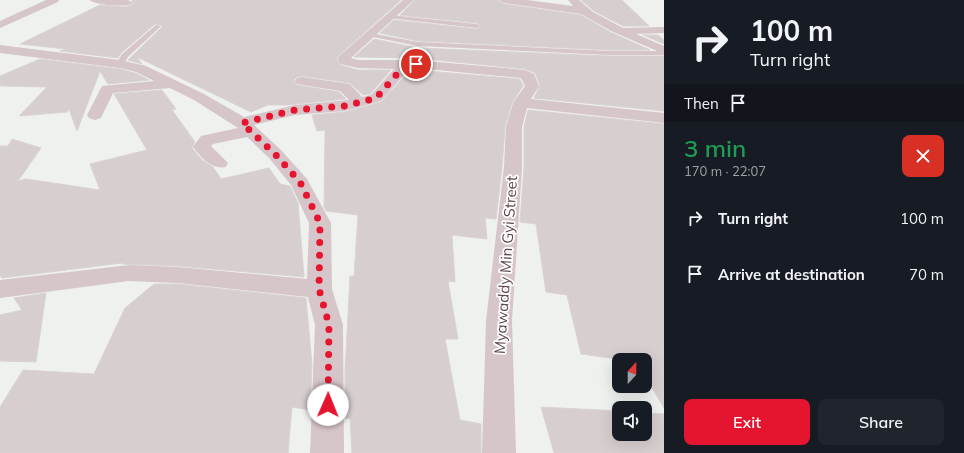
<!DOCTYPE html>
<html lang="en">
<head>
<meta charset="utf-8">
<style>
  :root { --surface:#171b24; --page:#20242c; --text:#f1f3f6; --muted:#9ea1a6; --accent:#e51530 }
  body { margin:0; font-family:Mulish,sans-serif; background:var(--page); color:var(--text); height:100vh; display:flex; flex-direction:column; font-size:15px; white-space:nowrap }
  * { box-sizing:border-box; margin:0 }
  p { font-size:13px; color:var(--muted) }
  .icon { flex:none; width:22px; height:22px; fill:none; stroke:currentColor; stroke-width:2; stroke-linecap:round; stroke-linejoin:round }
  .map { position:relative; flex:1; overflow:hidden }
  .sheet { display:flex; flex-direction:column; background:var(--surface); width:300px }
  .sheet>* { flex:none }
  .top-card { background:#171b24; color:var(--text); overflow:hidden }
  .needle { width:26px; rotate:21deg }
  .buttons { position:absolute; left:612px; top:353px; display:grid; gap:8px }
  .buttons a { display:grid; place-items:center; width:40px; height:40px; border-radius:8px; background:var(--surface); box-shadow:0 4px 16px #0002; font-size:20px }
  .pin { position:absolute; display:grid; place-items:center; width:34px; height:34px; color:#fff; margin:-17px; border:2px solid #fff; border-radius:50%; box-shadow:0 1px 4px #0007 }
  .me { position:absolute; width:44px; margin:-22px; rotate:1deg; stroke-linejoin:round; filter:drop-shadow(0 0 3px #0008) }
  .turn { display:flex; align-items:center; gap:14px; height:84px; padding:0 20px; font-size:18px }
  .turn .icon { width:52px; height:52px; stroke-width:2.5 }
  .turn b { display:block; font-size:28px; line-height:34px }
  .then { display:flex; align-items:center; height:38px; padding:0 20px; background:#0003; gap:8px; font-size:15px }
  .round { display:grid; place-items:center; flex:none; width:42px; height:42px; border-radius:8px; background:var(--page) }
  .summary { display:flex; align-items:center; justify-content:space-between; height:68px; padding:0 20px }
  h1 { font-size:24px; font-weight:600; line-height:30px; color:#1e9e55 }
  .button { display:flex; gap:8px; margin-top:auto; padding:8px 20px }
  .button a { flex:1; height:46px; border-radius:8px; background:var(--accent); color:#fff; font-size:16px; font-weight:600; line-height:46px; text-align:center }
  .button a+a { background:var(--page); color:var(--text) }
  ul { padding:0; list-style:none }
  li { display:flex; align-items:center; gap:12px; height:56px; padding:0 20px }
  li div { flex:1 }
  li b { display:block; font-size:15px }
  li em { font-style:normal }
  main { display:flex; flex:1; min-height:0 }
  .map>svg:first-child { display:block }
  .building { fill:#d7cecf; stroke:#dad3d3 }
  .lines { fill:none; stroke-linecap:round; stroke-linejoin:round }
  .service { fill:#d6c5c9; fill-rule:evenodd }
  .minor { fill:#d6c5c9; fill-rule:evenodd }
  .route { stroke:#e51530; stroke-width:7; stroke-dasharray:0 12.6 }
  .labels { text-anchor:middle; stroke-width:3.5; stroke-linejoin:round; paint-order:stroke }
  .street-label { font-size:15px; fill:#5d464b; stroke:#fff }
</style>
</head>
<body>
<main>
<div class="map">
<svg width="664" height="453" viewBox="0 0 664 453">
  <rect width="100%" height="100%" fill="#eff1ef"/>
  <g class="building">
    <polygon points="131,0 401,0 336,58 340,65 358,70 391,70 370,94 363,95 350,83 302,76 297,77 294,80 297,85 339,92 346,99 287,105 268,105 251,112 137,57 142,64 128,60 162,27 161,25 155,24 121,53 118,58 60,51 66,49 20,44 100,5 125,7 134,4"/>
    <polygon points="415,0 498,0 504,4 581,15 610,32 650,50 609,50 418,41 380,33 394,20 477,29 481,26 477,23 400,15"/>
    <polygon points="581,0 622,0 649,26 623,26 594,11"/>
    <polygon points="643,35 658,35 664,40 664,44"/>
    <polygon points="374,39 418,48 609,56 664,56 664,111 534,98 540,85 535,73 525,69 416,58 354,57"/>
    <polygon points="40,59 120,69 135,73 149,80 108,84 100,71 77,131 69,109 67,112 19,116 47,87 0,86 0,76"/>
    <polygon points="410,70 416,70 520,79 523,86 512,103 505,127 502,167 496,219 485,218 487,239 452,235 455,282 448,281 458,339 445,339 460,420 481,424 481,453 352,453 350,419 345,418 345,372 350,276 354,276 358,215 326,211 324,207 325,130 317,131 312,115 345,112 381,102"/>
    <polygon points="162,90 176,109 172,110 195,142 192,148 202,160 213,167 221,179 269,168 280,184 290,186 298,203 304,277 178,266 122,264 122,263 2,278 0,276 0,146 8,146 12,139 41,148 18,181 26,179 100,190 90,164 147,150 114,94"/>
    <polygon points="528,110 664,124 664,408 645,376 645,360 625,360 581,354 567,295 546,292 536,224 520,222 524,167 524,127"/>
    <polygon points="154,284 178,284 306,298 312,365 310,410 292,407 288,453 0,453 0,407 23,370 94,374 125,308"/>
    <polygon points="46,293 36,362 0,361 0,315 22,310 14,298"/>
    <polygon points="541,407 619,411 619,434 645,434 645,413 664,414 664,453 554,453"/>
  </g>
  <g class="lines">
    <g class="service">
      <polygon points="390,15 477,24 480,26 477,28 388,18 387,17"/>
      <polygon points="156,25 161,26 128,57 123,66 117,66 116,64 122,54"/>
      <polygon points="370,33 418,42 609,51 664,51 664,55 609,55 418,46 368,36 366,35"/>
    </g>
    <g class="minor">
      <polygon points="46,0 59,0 58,2 0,28 0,21"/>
      <path d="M 90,0 L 128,0 L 133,3 C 129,8 94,5 90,0 Z"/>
      <path d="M 403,0 L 414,0 L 351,58 L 358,60 L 416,60 L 525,70 L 534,74 L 539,86 L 531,99 L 664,113 L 664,123 L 527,108 L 522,127 L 522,167 L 512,321 L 516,453 L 482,453 L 486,321 L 504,167 L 506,127 L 513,103 L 525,86 L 521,78 L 416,68 L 409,69 L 381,101 L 345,111 L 295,115 L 254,125 L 281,150 L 307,179 L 331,223 L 332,289 L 343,325 L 344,453 L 310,453 L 315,325 L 308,297 L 178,283 L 129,281 L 0,298 L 0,280 L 129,265 L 178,267 L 307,279 L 309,223 L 291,185 L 269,158 L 247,137 L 213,144 L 211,146 L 228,163 L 226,167 C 212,170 201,158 193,147 L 201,136 L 238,128 L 194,100 L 170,88 L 113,93 L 101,118 L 95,120 L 89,118 L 87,115 L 102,86 L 154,81 L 136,72 L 120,68 L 0,53 L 0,45 L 120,60 L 146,66 L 204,94 L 244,117 L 295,105 L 349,100 L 340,91 L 297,84 L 295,81 L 297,78 L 302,77 L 350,84 L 362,97 L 371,95 L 394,69 L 358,68 L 340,64 L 337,58 Z"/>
      <polygon points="499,0 527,0 573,6 568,0 579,0 593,12 623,28 664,27 664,33 636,34 664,46 664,54 611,31 581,14 504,3"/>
    </g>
  </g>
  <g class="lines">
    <polyline class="route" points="328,405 329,325 319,289 320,223 300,182 275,154 242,123 295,110 345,106 376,98 405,65 416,64"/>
  </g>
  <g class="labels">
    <g class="street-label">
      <text transform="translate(506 265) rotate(-86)" y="5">Myawaddy Min Gyi Street</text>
    </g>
  </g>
</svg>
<div class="buttons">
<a><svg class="needle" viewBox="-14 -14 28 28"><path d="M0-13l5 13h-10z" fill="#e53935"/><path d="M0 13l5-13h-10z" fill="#9ea1a6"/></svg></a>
<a><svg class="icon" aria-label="sound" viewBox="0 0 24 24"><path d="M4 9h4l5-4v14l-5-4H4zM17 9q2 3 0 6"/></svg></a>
</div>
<div class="pin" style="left:416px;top:64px;background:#d93025"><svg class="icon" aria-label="arrive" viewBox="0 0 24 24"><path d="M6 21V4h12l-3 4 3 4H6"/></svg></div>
<svg class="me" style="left:328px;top:405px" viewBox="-20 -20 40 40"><circle r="19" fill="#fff"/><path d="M0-13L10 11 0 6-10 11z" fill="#e51530"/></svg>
</div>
<section class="sheet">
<div class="top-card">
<div class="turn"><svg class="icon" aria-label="right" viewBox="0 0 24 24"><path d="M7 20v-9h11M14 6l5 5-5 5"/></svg><div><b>100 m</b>Turn right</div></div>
<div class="then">Then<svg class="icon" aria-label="arrive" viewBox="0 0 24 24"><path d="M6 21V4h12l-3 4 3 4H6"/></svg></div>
</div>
<div class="summary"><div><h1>3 min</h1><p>170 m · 22:07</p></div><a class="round" style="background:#d93025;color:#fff"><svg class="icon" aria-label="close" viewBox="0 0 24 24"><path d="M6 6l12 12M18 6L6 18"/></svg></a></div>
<ul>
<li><svg class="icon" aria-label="right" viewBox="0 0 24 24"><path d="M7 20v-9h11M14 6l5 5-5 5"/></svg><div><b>Turn right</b></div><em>100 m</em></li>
<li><svg class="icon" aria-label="arrive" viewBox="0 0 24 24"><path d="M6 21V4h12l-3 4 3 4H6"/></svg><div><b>Arrive at destination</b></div><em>70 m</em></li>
</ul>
<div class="button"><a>Exit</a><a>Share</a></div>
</section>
</main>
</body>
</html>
